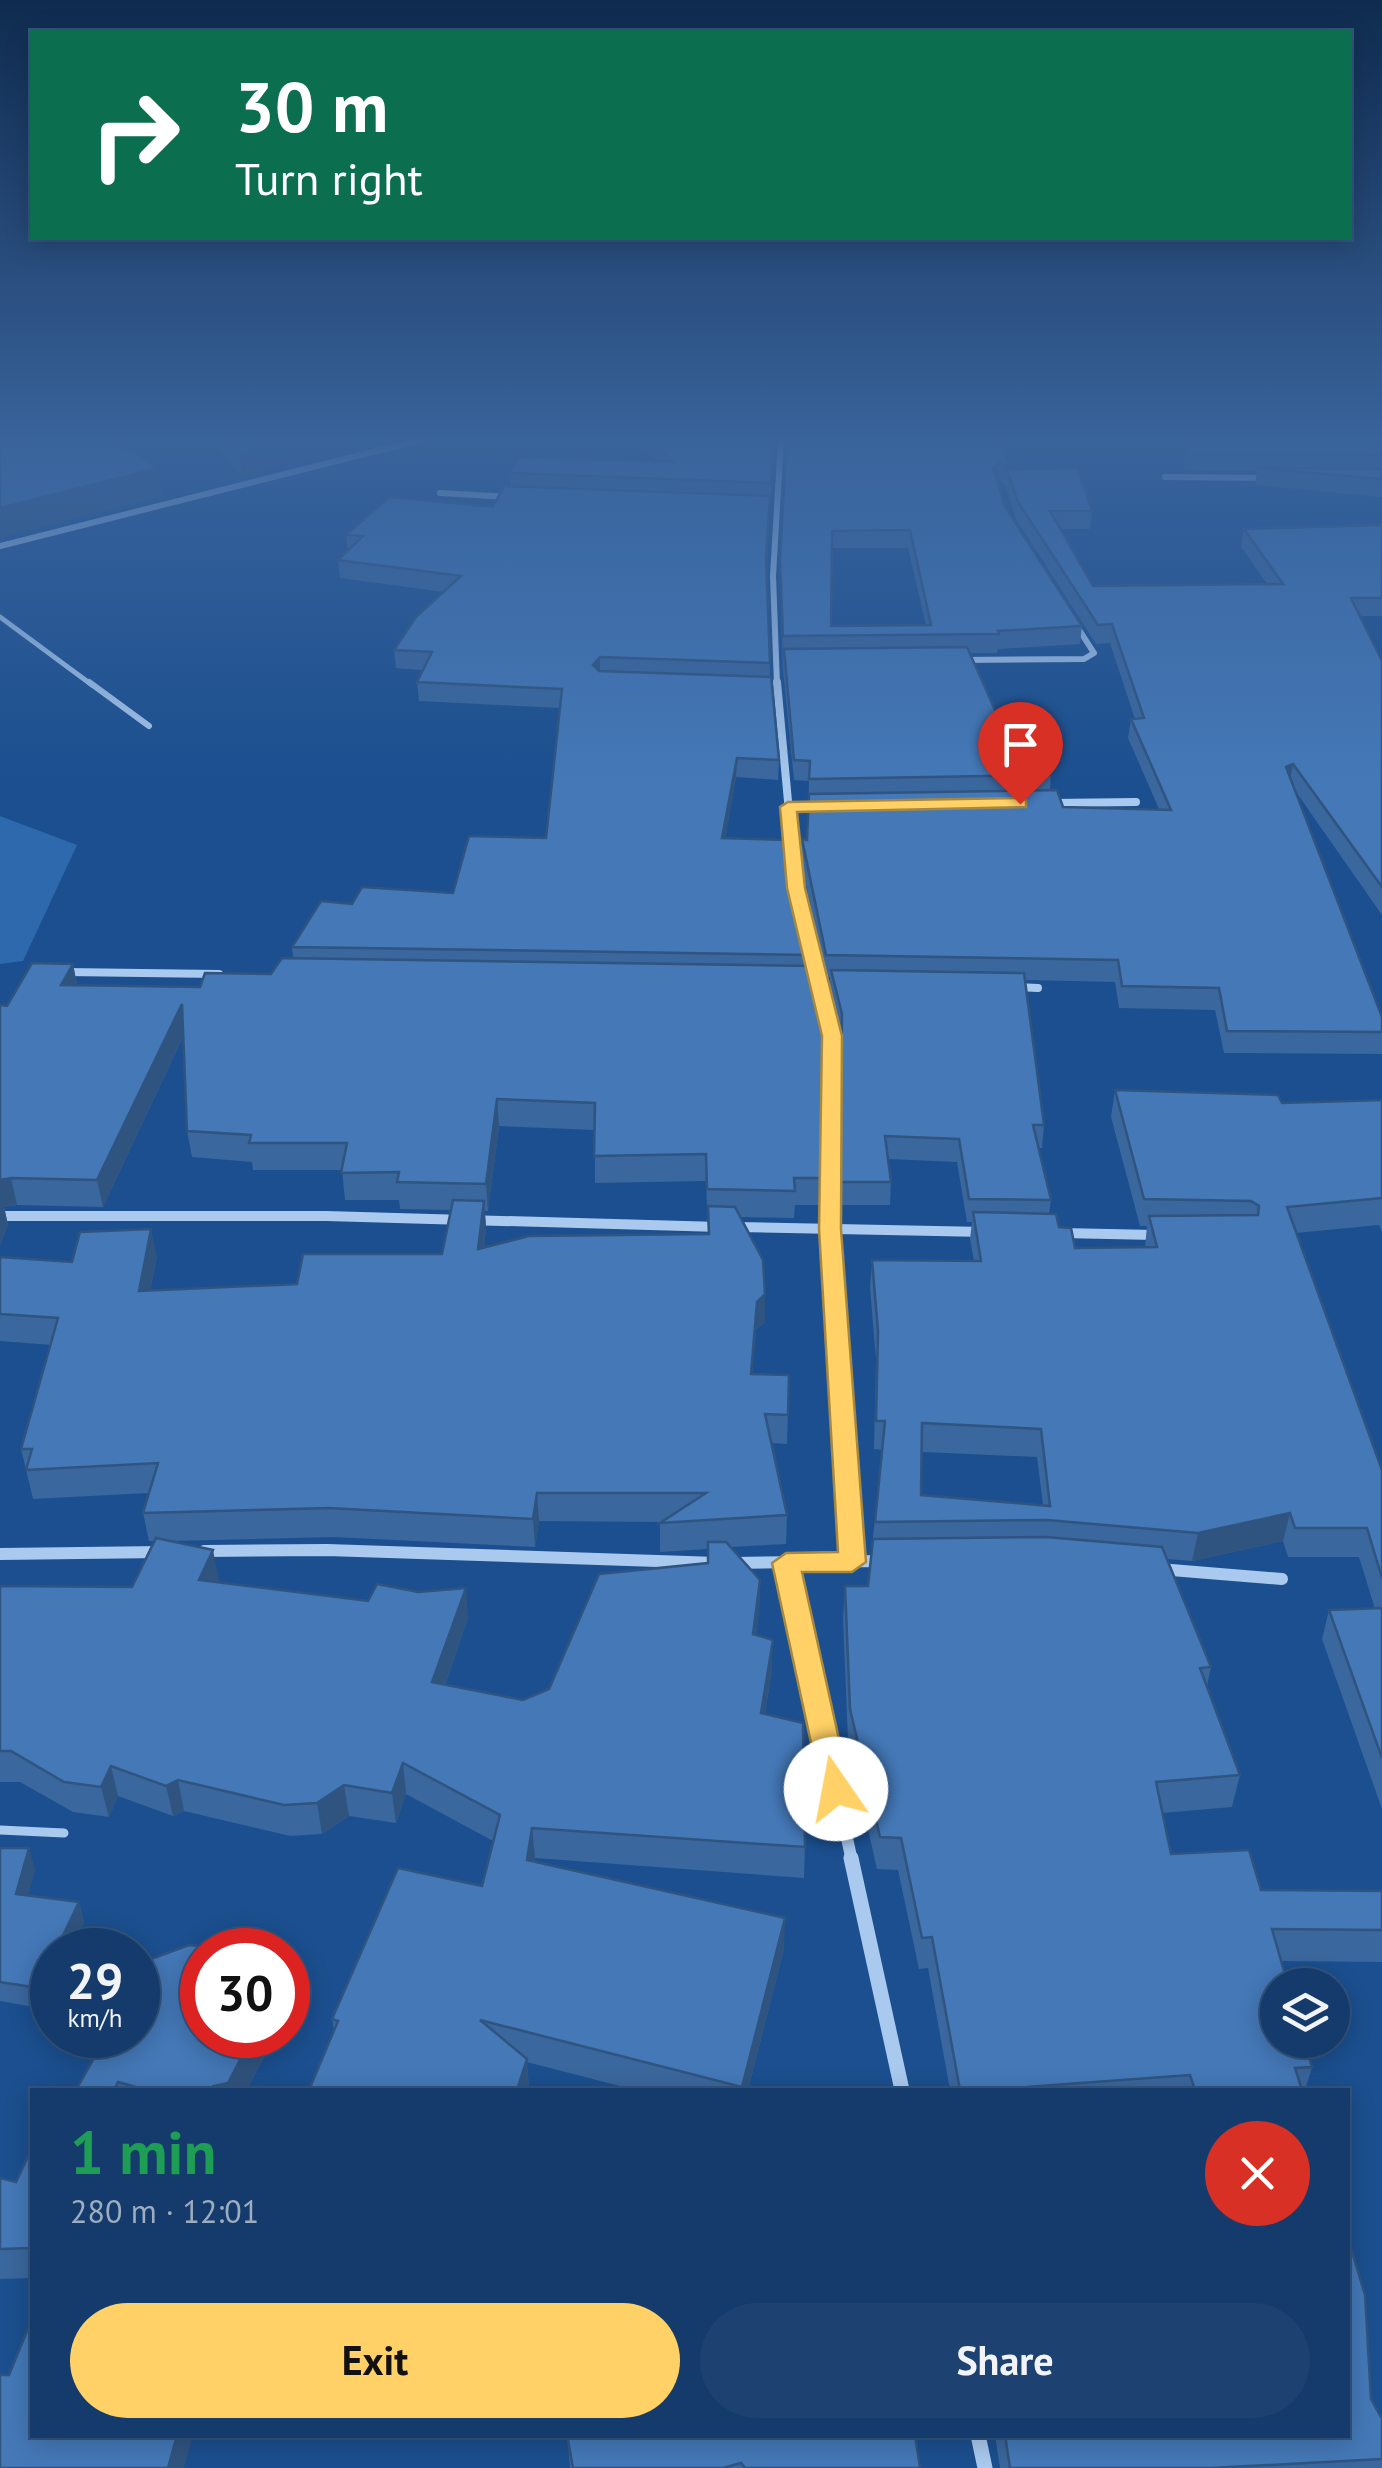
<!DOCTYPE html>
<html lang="en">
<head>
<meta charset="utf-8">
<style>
  :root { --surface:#143b6b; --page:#1d4271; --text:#f1f3f6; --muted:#9dadc1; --line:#33557e; --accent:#ffd166 }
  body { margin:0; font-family:"PT Sans",sans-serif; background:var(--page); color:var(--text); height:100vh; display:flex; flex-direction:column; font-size:38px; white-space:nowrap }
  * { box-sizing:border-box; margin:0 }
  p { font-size:32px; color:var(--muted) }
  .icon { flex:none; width:55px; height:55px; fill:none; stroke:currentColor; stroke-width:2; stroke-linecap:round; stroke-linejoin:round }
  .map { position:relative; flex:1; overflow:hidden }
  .sheet { position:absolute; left:30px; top:2088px; width:1320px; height:350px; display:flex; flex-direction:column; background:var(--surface); border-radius:0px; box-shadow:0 5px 25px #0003,0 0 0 2px var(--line) }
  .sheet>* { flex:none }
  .hud { position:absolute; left:30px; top:30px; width:1322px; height:210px; border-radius:0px; box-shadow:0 5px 25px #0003,0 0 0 2px var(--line); background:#0b6e4f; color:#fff; overflow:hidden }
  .controls { position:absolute; left:1260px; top:1968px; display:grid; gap:20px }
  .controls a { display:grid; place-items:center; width:90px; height:90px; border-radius:50%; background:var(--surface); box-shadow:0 5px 25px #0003,0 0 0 2px var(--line); font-size:50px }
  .speed { position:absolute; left:30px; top:1928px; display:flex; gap:20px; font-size:50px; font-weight:700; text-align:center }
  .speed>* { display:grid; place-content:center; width:130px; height:130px; border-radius:50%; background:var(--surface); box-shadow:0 5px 25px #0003,0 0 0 2px var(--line); line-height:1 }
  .speed small { font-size:25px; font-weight:400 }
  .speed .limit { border:15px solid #d22; background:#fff; color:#111 }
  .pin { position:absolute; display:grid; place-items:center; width:85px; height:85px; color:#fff; margin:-102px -42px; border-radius:50% 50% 50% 0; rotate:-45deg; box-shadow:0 0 10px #0007 }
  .pin .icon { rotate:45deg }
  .me { position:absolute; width:110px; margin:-55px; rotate:348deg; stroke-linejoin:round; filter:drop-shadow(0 0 8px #0008) }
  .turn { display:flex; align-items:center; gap:35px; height:210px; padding:0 40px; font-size:45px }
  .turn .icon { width:130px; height:130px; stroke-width:2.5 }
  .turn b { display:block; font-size:70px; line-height:85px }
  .round { display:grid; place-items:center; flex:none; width:105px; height:105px; border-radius:52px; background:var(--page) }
  .summary { display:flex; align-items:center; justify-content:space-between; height:170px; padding:0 40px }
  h1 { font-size:60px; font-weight:600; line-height:75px; color:#1e9e55 }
  .button { display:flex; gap:20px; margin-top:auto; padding:20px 40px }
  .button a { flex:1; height:115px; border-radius:60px; background:var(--accent); color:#111; font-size:40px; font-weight:600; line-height:115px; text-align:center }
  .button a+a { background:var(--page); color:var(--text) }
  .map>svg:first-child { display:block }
  .green { fill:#2e69ad }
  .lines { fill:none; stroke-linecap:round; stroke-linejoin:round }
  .service-far2 { stroke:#a9c9ee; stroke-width:5 }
  .service-far1 { stroke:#a9c9ee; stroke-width:6 }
  .service { stroke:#a9c9ee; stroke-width:9 }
  .minor-far4 { stroke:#a9c9ee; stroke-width:6 }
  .minor-far3 { stroke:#a9c9ee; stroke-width:8 }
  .minor-far2 { stroke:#a9c9ee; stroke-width:10 }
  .minor-far1 { stroke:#a9c9ee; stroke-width:12 }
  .minor { stroke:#a9c9ee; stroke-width:15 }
  .wall { fill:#3a679d; fill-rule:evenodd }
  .shaded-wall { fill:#305480 }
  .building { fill:#4478b7; stroke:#305480; stroke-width:2.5; fill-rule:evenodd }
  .route { fill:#ffd166; stroke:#a68842; stroke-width:2.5 }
</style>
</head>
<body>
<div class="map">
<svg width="1382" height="2468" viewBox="0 0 1382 2468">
  <rect width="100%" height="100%" fill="#1b4f8f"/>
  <polygon class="green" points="0,816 77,845 23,961 0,964"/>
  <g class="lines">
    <polyline class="service-far2" points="0,617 92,685"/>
    <polyline class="service-far1" points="89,682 149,726"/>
    <polyline class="service" points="0,1830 64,1833"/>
    <g class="minor-far4">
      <polyline points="1165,477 1266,478"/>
      <polyline points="440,493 510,497"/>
      <polyline points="0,546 424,439"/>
      <polyline points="961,660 1084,659 1094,653 1076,625"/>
      <polyline points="777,685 773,576 781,439"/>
    </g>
    <g class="minor-far3">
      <polyline points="777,682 796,888 821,991"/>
      <polyline points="1052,803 1136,802"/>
      <polyline points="788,807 820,807"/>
      <polyline points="65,972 219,974"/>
      <polyline points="1015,987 1038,988"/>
    </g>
    <g class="minor-far2">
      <polyline points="820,989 832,1036 830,1229 840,1376"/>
      <polyline points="0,1216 326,1216 720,1227"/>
      <polyline points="737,1227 985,1232"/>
      <polyline points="1062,1233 1155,1235"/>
    </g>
    <g class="minor-far1">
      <polyline points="840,1374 852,1562"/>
      <polyline points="204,1551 327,1550 717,1563"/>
      <polyline points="0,1554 162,1552"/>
      <polyline points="734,1563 882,1561"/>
      <polyline points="786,1563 852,1861"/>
      <polyline points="1159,1569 1282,1579"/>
    </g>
    <g class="minor">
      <polyline points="851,1858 902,2090"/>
      <polyline points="978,2435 985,2468"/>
    </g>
  </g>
  <g class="wall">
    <polygon points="209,439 347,439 348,450 242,476"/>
    <path d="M 634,439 L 774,439 L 767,565 L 770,677 L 779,760 L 778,780 L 736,777 L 725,839 L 811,955 L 823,1178 L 822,1205 L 795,1205 L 794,1218 L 741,1217 L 765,1294 L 765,1322 L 756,1330 L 752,1374 L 789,1375 L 787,1444 L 771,1443 L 787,1515 L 786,1544 L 730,1547 L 760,1580 L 759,1611 L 756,1635 L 772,1670 L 765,1714 L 805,1847 L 804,1878 L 535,1858 L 534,1861 L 784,1949 L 748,2090 L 635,2090 L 527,2062 L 529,2090 L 309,2090 L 334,2030 L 332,2019 L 482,1886 L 493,1841 L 406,1794 L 396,1823 L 349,1816 L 322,1834 L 290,1836 L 184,1811 L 173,1816 L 118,1796 L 109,1817 L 73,1812 L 20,1782 L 0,1782 L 0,1586 L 132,1587 L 155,1541 L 149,1541 L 143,1513 L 149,1493 L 33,1499 L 21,1449 L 51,1345 L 0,1341 L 0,1257 L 72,1262 L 157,1257 L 150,1291 L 297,1284 L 442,1254 L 451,1210 L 400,1209 L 399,1200 L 345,1200 L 342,1170 L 253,1170 L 252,1162 L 192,1157 L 187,1131 L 183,1037 L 103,1207 L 17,1205 L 4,1207 L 8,1225 L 0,1245 L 0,1005 L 7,1006 L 73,964 L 77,985 L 200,987 L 271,974 L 293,958 L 292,947 L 352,904 L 453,893 L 546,838 L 560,708 L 419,701 L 417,682 L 423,670 L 396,668 L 394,650 L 444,592 L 340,578 L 338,560 L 348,551 L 346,535 L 493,507 L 511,486 L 510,473 L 657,462 ZM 499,1126 L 595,1130 L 595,1183 L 706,1181 L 708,1234 L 484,1247 L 486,1228 L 485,1211 L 488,1211 ZM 539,1521 L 661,1522 L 660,1523 L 660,1552 L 708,1549 L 708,1563 L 549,1689 L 523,1700 L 445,1685 L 468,1618 L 218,1582 L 219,1580 L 171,1541 L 333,1537 L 535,1547 Z"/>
    <path d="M 1005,439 L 1007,469 L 1006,486 L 998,478 L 996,480 L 1005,507 L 1082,626 L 1080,644 L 998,649 L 997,653 L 969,653 L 999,719 L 1051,775 L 1050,790 L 1063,807 L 1159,809 L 1128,738 L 1131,719 L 1135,719 L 1110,643 L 1096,644 L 1016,519 L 1006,487 L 1007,470 L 1092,511 L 1090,529 L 1060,529 L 1093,586 L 1267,584 L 1241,547 L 1244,529 L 1382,525 L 1382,616 L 1360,616 L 1382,661 L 1382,915 L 1296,792 L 1382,1032 L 1382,1054 L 1224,1053 L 1215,1010 L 1119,1008 L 1115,982 L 1025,980 L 1044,1125 L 1042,1148 L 1038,1148 L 1051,1200 L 1049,1214 L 1075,1248 L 1145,1247 L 1147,1226 L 1140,1226 L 1111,1117 L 1115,1090 L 1282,1103 L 1382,1100 L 1382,1232 L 1379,1225 L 1296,1233 L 1382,1470 L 1382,1809 L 1322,1639 L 1329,1610 L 1375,1609 L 1359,1557 L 1288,1557 L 1283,1541 L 1192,1561 L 1167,1559 L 1211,1667 L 1207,1686 L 1240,1775 L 1232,1807 L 1162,1813 L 1171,1854 L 1261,1890 L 1382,1891 L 1382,1962 L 1281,1961 L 1312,2067 L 1305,2090 L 950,2090 L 928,1968 L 919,1969 L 898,1870 L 877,1869 L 848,1741 L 843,1618 L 845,1586 L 868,1586 L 882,1450 L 874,1449 L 876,1359 L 870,1288 L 872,1260 L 974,1261 L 970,1239 L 972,1222 L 967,1222 L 957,1162 L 888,1159 L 891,1182 L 890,1205 L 839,1205 L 841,1036 L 830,992 L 830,977 L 825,977 L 801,860 L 802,839 L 807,840 L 809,781 L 794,780 L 783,668 L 780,559 ZM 832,548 L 908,548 L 926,625 L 831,626 ZM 922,1452 L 1037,1457 L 1043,1505 L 921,1495 Z"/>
    <polygon points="1382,439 1382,497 1255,485 1257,471 1183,470 1185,454"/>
    <polygon points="0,1848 35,1869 28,1895 79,1902 84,1923 72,1950 52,1950 52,1993 45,2009 0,2001"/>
    <polygon points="202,2035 275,2035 247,2090 76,2090"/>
    <polygon points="32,2148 32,2278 0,2279 0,2178 16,2182"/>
    <polygon points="1371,2399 1382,2419 1382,2468 1000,2468 996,2442 996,2435 1348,2435"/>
    <polygon points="567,2435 920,2468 570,2468"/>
  </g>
  <g class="shaded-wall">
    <polygon points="0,439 74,439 0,462"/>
    <polygon points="295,439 347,439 348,450 242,476 239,453"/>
    <polygon points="1000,462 998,478 991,485 993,468"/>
    <polygon points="158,468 162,496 0,538 0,508"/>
    <polygon points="600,657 600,676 593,665"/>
    <polygon points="737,758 736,777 722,859 722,838"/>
    <polygon points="1293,764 1289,784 1286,767"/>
    <polygon points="73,964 78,990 61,985"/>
    <polygon points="182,1004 186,1030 103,1207 97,1180"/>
    <polygon points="497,1099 499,1126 488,1211 486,1184"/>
    <polygon points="11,1178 17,1205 4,1207 8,1225 0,1245 0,1180"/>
    <polygon points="484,1201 486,1228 480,1276 478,1249"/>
    <polygon points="151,1229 157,1257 144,1319 139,1291"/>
    <polygon points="765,1294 765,1322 756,1330 750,1402 757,1302"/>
    <polygon points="537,1493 539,1521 535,1547 533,1519"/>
    <polygon points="1290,1513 1283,1541 1192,1561 1198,1533"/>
    <polygon points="213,1550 219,1580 205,1610 199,1580"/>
    <polygon points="760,1580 759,1611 752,1665 753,1634"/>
    <polygon points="466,1588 468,1618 435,1713 432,1682"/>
    <polygon points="773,1640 772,1670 760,1744 761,1713"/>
    <polygon points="403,1763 406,1794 396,1823 392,1793"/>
    <polygon points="111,1766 118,1796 109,1817 101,1787"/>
    <polygon points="178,1780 184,1811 173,1816 166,1786"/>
    <polygon points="344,1785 349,1816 322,1834 317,1803"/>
    <polygon points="532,1828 535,1858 530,1890 527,1860"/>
    <polygon points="29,1848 35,1869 23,1915 16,1894"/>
    <polygon points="79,1902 84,1923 72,1950 56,1950"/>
    <polygon points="785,1918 784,1949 748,2090 742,2090"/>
    <polygon points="52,1958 52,1993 45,2009 39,1988"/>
    <polygon points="253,2035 275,2035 247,2090 211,2090"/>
    <polygon points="527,2059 529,2090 517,2090"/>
    <polygon points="177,2435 193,2435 184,2468 168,2468"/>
  </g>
  <g class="building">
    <polygon points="24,439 111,439 158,468 0,508 0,445"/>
    <polygon points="227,439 295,439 239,453"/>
    <polygon points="649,439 774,439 771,483 510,473 518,457 673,462"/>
    <path d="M 787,439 L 1005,439 L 1007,469 L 1000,462 L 993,468 L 1005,507 L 1082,626 L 998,631 L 999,634 L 783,636 L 780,559 ZM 910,530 L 931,625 L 831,626 L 832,531 Z"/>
    <polygon points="1190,439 1382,439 1382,455 1185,454"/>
    <polygon points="1078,468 1092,511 1050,511 1093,586 1283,584 1244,529 1382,525 1382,598 1351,598 1382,661 1382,887 1293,764 1286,767 1382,1017 1382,1032 1227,1031 1219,988 1122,986 1118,960 826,955 802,839 807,840 809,794 1057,790 1063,807 1171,810 1131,719 1144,718 1112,624 1098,625 1018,502 1007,470"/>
    <polygon points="1257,468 1382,469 1382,479"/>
    <polygon points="504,486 770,496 766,558 770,663 600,657 593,665 599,671 771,677 779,760 737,758 722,838 786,840 811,955 292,947 321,901 352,904 362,887 453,893 469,836 546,838 562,689 417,682 432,652 394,650 416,617 461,576 338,560 363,536 346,535 390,497 493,507"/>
    <polygon points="967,647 999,719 1029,718 1051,775 809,779 810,761 794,760 784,649"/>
    <polygon points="282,958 813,966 824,1011 823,1178 794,1178 795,1191 707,1189 706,1154 594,1156 595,1103 497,1099 486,1184 397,1182 399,1172 341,1173 347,1143 249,1143 251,1135 187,1131 182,1004 97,1180 11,1178 0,1180 0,1005 7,1006 32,963 73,964 61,985 200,987 205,973 271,974"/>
    <polygon points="831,970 1024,973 1044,1125 1033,1125 1051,1200 969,1199 959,1139 885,1136 891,1182 840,1182 842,1014"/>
    <path d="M 1115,1090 L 1278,1095 L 1282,1103 L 1382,1100 L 1382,1198 L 1287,1207 L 1382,1470 L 1382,1578 L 1367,1528 L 1295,1528 L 1290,1513 L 1198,1533 L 1047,1520 L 875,1522 L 885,1421 L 876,1421 L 878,1331 L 872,1260 L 981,1261 L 973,1212 L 1056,1214 L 1059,1227 L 1071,1228 L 1075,1248 L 1157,1247 L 1149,1216 L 1258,1215 L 1259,1206 L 1251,1201 L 1144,1199 ZM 922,1423 L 1041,1429 L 1050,1506 L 921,1495 Z"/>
    <polygon points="453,1200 484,1201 478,1249 529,1236 709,1234 708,1206 735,1207 763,1260 765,1294 757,1302 751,1374 789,1375 788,1415 765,1414 787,1515 660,1523 706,1493 537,1493 533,1519 329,1508 143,1513 158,1463 26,1470 32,1449 21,1449 58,1318 0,1314 0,1257 72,1262 80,1232 151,1229 139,1291 297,1284 303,1254 442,1254"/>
    <polygon points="1046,1537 1162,1547 1211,1667 1200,1668 1240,1775 1156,1782 1171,1854 1249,1850 1261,1890 1382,1891 1382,1930 1272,1929 1288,1985 1278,1985 1278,2040 1304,2040 1312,2067 1295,2068 1302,2090 1195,2090 1190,2075 1027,2087 1027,2090 960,2090 932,1937 922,1938 901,1838 880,1837 850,1709 845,1586 868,1586 873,1539"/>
    <polygon points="156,1538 213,1550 199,1580 368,1601 377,1584 418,1592 466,1588 432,1682 523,1700 549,1689 599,1574 708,1563 708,1542 726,1542 760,1580 753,1634 773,1640 761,1713 803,1723 805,1847 532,1828 527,1860 785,1918 742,2087 480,2020 527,2059 517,2090 309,2090 338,2021 332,2019 398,1868 482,1886 500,1815 403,1763 392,1793 344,1785 317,1803 284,1805 178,1780 166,1786 111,1766 101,1787 64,1782 11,1751 0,1751 0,1586 132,1587"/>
    <polygon points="1382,1608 1382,1758 1329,1610"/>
    <polygon points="0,1848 29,1848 16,1894 79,1902 56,1950 52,1950 52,1958 39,1988 0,1982"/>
    <polygon points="189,1945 230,1950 202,1950 202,2035 253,2035 228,2083 213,2086 211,2090 147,2090 118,2082 114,2090 76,2090 107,2035 138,2035 138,1982 151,1959"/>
    <polygon points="32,2148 32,2248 0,2249 0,2178 16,2182"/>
    <polygon points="1348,2238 1365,2295 1371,2399 1382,2419 1382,2459 1211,2468 1010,2468 1005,2435 1348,2435"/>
    <polygon points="32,2319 32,2435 177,2435 168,2468 0,2468 0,2375 9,2375"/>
    <polygon points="567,2435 915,2435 920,2468 745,2468 741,2463 723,2468 573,2468"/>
  </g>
  <linearGradient id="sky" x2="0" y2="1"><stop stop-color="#0f2b4f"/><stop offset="0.56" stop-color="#39639b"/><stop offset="1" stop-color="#39639b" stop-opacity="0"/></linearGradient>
  <rect width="1382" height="785" fill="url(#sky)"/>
  <polygon class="route" points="1020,798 1026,800 1026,807 797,812 805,888 842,1036 841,1229 866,1562 852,1572 802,1572 850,1789 846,1797 836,1801 825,1797 821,1789 772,1563 786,1553 838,1552 819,1229 822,1036 787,888 780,807 788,802"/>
</svg>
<div class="controls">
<a><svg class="icon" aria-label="layers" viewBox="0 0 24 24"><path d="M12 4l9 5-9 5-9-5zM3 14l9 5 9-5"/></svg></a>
</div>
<div class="speed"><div>29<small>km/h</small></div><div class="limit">30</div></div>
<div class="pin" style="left:1020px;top:804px;background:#d93025"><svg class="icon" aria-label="arrive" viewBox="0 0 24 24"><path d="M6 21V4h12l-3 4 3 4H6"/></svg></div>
<svg class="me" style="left:836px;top:1789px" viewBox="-20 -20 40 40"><circle r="19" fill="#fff"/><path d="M0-13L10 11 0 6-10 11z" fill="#ffd166"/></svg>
<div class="hud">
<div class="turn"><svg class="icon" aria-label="right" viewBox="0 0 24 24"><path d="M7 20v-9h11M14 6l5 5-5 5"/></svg><div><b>30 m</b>Turn right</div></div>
</div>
<section class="sheet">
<div class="summary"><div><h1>1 min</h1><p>280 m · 12:01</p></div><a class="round" style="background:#d93025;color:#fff"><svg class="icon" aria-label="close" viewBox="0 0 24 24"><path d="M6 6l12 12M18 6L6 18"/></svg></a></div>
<div class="button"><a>Exit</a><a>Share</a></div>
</section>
</div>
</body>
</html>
